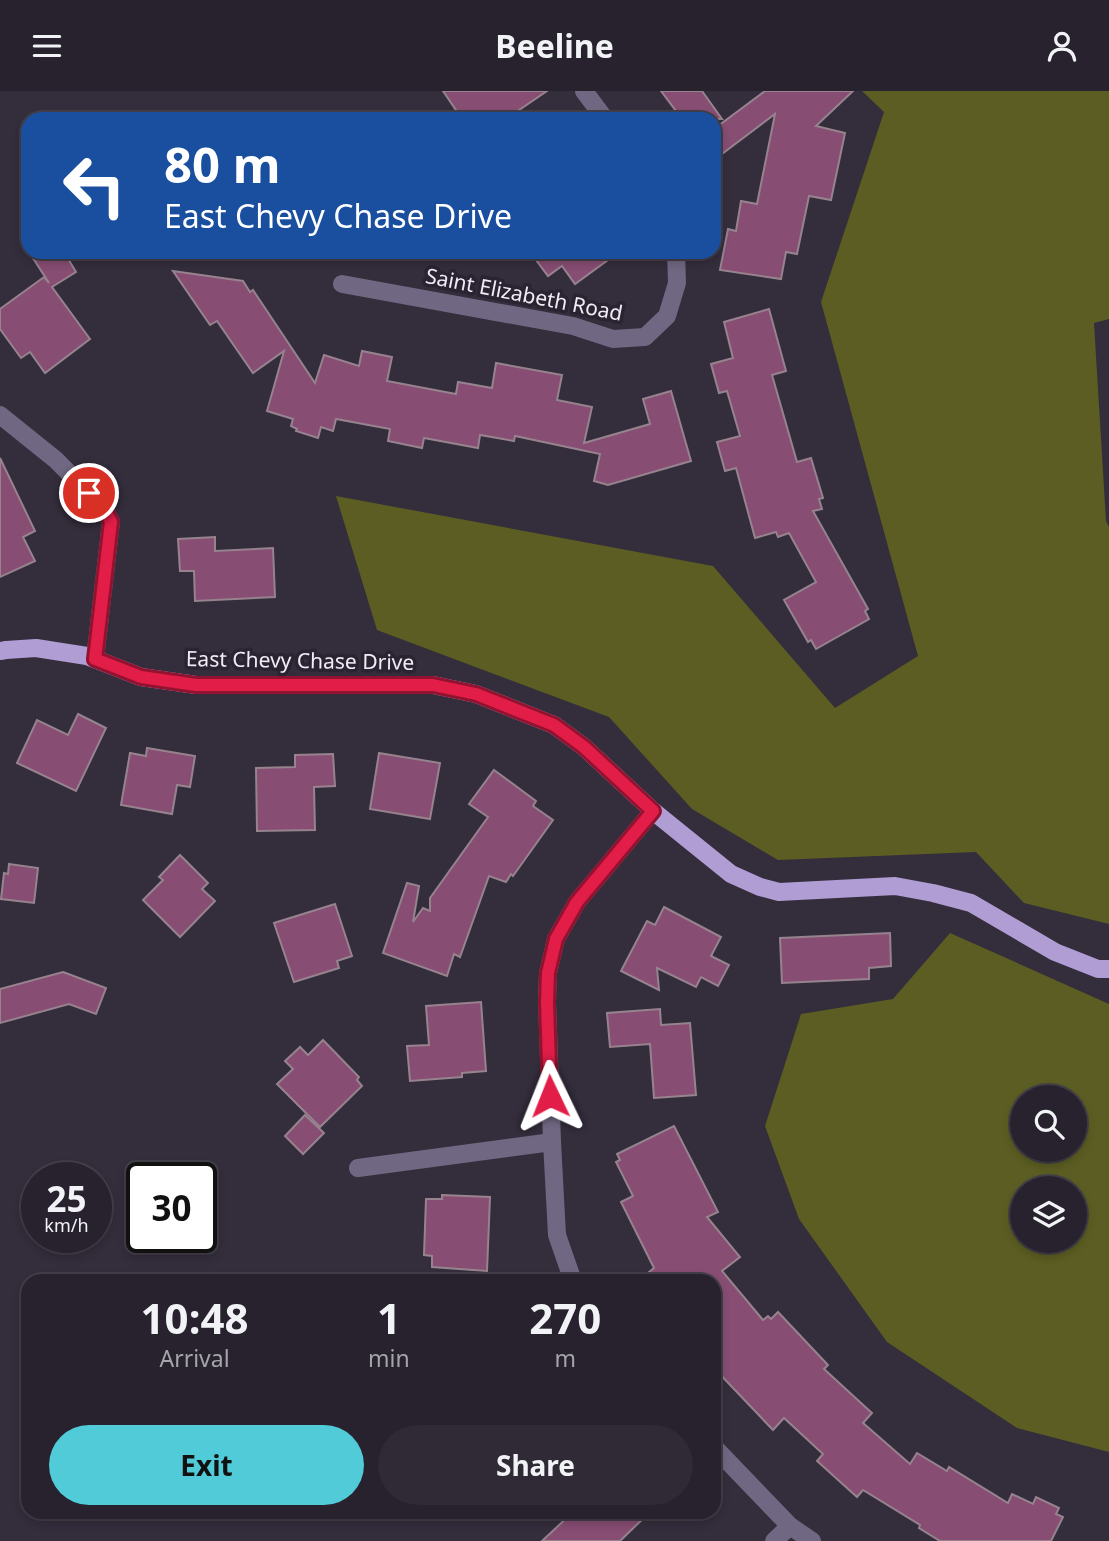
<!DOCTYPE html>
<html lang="en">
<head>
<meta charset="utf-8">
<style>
  :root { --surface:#27222d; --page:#2f2a35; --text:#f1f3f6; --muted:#a4a4aa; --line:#433f49; --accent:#52cbd8 }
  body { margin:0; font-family:"Noto Sans",sans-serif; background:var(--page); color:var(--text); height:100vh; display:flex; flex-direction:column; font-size:26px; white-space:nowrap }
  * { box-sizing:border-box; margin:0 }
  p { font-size:23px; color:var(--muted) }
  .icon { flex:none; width:38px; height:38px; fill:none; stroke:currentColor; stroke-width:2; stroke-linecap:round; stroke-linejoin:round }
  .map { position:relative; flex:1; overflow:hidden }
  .details { position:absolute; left:21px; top:1183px; width:700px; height:245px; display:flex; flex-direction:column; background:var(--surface); border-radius:21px; box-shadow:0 4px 10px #0003,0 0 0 2px var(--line) }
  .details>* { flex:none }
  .top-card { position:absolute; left:21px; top:21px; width:700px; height:147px; border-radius:21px; box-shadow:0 4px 10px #0003,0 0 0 2px var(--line); background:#1a4fa0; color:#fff; overflow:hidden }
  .tools { position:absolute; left:1010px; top:994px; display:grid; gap:14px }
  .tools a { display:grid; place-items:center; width:77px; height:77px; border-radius:50%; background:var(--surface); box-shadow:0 4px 10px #0003,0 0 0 2px var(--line); font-size:35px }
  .speed { position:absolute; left:21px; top:1071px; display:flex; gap:14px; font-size:35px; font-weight:700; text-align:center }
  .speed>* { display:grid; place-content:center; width:91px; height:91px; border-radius:50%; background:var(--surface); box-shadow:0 4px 10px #0003,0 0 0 2px var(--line); line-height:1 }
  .speed small { font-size:18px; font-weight:400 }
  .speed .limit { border:4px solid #111; border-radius:10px; background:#fff; color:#111 }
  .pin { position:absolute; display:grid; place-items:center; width:60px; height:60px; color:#fff; margin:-30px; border:4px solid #fff; border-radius:50%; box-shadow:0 2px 7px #0007 }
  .me { position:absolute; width:77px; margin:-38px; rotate:358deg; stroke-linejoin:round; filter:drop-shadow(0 0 5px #0008) }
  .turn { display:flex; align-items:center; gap:24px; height:147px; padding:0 28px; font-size:32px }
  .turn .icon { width:91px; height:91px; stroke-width:2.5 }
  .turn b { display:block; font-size:49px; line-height:60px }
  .eta { display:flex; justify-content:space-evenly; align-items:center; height:119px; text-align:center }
  .eta b { font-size:42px; font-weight:700; line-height:49px }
  .button { display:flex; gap:14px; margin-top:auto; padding:14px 28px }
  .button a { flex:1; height:80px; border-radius:42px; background:var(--accent); color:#111; font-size:28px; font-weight:700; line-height:80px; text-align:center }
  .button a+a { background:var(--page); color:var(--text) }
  header { display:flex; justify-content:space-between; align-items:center; height:91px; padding:0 28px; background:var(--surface); font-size:32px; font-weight:700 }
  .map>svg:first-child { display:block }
  .green { fill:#5b5d22; fill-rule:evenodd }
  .building { fill:#874d73; stroke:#96838e; stroke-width:2 }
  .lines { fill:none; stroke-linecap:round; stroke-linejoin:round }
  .minor { stroke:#706882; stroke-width:18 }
  .major { stroke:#af9dd4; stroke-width:18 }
  .route-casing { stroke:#92132f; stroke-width:18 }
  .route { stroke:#e11d48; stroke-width:12 }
  .labels { text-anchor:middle; stroke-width:7; stroke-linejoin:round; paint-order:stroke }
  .street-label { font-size:21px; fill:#f0ebf5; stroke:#2a2331 }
</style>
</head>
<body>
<header><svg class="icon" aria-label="menu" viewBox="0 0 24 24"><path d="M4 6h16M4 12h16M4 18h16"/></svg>Beeline<svg class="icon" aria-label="person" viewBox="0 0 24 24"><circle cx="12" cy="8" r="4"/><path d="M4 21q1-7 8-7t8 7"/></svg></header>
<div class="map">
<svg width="1109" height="1450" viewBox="0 0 1109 1450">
  <rect width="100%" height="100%" fill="#342d3c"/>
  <g class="green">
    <polygon points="862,0 1109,0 1109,228 1094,232 1106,430 1109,436 1109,833 1024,812 976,761 778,769 692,718 609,626 377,539 336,405 713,475 835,617 918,565 821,211 884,21"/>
    <path d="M 950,842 L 1109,913 L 1109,1361 L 1017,1337 L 887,1251 L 799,1128 L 765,1035 L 801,923 L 893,908 ZM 1022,1006 L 1074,1006 L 1074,1059 L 1022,1059 ZM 1022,1097 L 1074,1097 L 1074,1150 L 1022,1150 Z"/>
  </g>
  <g class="building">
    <polygon points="443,0 547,0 506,28 462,28"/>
    <polygon points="661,0 702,0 722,28 682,28"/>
    <polygon points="765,0 853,0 816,35 845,42 831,109 809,105 797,163 786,161 781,188 720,179 728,138 736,140 741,110 757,113 775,23 714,69 714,38"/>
    <polygon points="29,161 64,161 76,181 52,196 90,248 45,282 30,261 21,267 0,238 0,218 44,186 49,192"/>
    <polygon points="530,161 619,161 575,193 562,175 548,185"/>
    <polygon points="173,180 243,190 250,201 253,199 315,292 324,264 359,275 362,260 392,266 387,290 456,303 458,291 492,297 496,272 562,284 557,309 592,316 584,352 650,333 643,308 671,300 691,370 608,394 594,390 600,363 515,345 514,350 480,344 478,357 424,347 422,357 388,350 390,338 336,328 333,340 321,336 318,347 296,340 297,338 291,335 293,328 267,320 284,260 253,282 217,230 210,234"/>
    <polygon points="769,218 786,280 772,284 797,371 811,367 823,407 819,408 822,418 813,420 868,518 865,520 869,528 816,558 811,549 808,551 784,509 816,491 789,442 778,446 776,441 755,447 736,377 725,380 717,351 740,345 727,300 719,302 711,273 733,267 724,231"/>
    <polygon points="0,367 35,440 23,446 35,470 0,486"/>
    <polygon points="215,446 215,460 273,457 275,506 195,510 194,480 180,480 178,448"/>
    <polygon points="78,623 106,637 76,700 17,672 37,629 68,644"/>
    <polygon points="147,657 195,665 190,696 177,694 172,723 121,714 130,662 146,665"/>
    <polygon points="379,662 440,672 430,728 370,718"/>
    <polygon points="333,663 335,695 314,696 315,739 257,740 256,677 295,676 295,664"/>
    <polygon points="494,679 536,710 533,715 553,729 513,785 511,783 506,791 489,785 460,866 454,863 447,885 383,862 407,792 419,795 413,831 423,817 430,820 430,807 488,726 469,713"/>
    <polygon points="180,764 208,792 202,798 215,810 180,846 143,809 163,789 159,786"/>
    <polygon points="9,773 38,777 34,812 1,808 4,782 8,783"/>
    <polygon points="335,813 352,865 337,870 339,877 294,891 274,832"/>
    <polygon points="664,816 721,846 711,865 729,874 718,895 701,886 696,896 657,877 659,899 621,880 647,830 655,834"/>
    <polygon points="890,842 891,875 869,877 869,888 782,892 780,847"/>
    <polygon points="63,881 106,897 96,923 69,913 0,932 0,898"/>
    <polygon points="481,911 486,980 462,982 462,986 410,990 407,955 429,954 426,915"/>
    <polygon points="660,918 661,934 690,932 696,1004 654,1007 650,953 610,956 607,922"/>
    <polygon points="323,949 359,986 357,989 362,995 320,1036 277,993 293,978 285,970 300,956 308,964"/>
    <polygon points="305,1024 324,1042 303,1063 285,1045"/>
    <polygon points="674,1035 718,1121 707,1126 740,1166 722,1180 763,1229 768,1225 771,1228 778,1221 828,1274 824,1278 872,1322 863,1332 910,1373 917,1362 947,1380 949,1376 1008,1412 1012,1403 1033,1413 1036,1406 1059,1417 1056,1423 1063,1426 1051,1450 940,1450 919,1437 920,1434 863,1399 857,1406 817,1370 823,1363 784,1327 773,1339 714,1277 714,1190 638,1190 654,1177 621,1111 633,1105 616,1071 620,1069 617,1063"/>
    <polygon points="442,1104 490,1106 487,1180 432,1176 432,1165 424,1164 426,1108 442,1108"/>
    <polygon points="573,1421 650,1421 620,1450 542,1450"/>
  </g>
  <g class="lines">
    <g class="minor">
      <polyline points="584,0 605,28"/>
      <polyline points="342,193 573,235 613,248 645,246 667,225 677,192 676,161"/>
      <polyline points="0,324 56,369 105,419 111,431 95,568"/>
      <polyline points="358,1077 552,1051"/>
      <polyline points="573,1190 557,1144 552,1051 547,911 548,882 556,848 577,811 653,720"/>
      <polyline points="714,1356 790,1435 812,1450"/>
      <polyline points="774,1450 790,1435"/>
    </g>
    <polyline class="major" points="0,560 6,559 36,557 87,565 141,586 196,594 433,594 476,603 554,634 584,656 653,720 731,783 760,796 779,801 895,795 933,802 971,812 1055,861 1098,878 1109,878"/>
  </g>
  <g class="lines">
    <g class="route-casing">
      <polyline id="route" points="89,402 105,419 111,431 95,568 141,586 196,594 433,594 476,603 554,634 584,656 653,720 577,811 556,848 548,882 547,911 550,1005"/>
    </g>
    <use href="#route" class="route"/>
  </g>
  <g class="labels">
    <g class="street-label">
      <text transform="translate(524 204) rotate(11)" y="7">Saint Elizabeth Road</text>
      <text transform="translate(300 570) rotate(1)" y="7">East Chevy Chase Drive</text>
    </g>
  </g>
</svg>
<div class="tools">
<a><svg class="icon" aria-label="search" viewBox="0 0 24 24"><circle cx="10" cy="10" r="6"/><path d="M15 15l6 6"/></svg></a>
<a><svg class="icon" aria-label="layers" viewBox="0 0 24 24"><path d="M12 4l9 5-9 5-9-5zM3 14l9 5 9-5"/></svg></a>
</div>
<div class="speed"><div>25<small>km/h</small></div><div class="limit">30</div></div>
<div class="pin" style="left:89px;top:402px;background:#d93025"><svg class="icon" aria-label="arrive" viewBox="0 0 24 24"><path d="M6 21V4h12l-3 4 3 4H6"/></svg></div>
<svg class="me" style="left:550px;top:1005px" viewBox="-20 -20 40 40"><path d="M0-17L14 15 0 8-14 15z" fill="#e11d48" stroke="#fff" stroke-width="4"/></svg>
<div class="top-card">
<div class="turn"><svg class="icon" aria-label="left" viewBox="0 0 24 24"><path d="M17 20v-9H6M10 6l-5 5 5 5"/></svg><div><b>80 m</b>East Chevy Chase Drive</div></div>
</div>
<section class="details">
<div class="eta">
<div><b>10:48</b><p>Arrival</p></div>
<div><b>1</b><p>min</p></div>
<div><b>270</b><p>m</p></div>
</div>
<div class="button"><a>Exit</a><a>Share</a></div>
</section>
</div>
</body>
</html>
